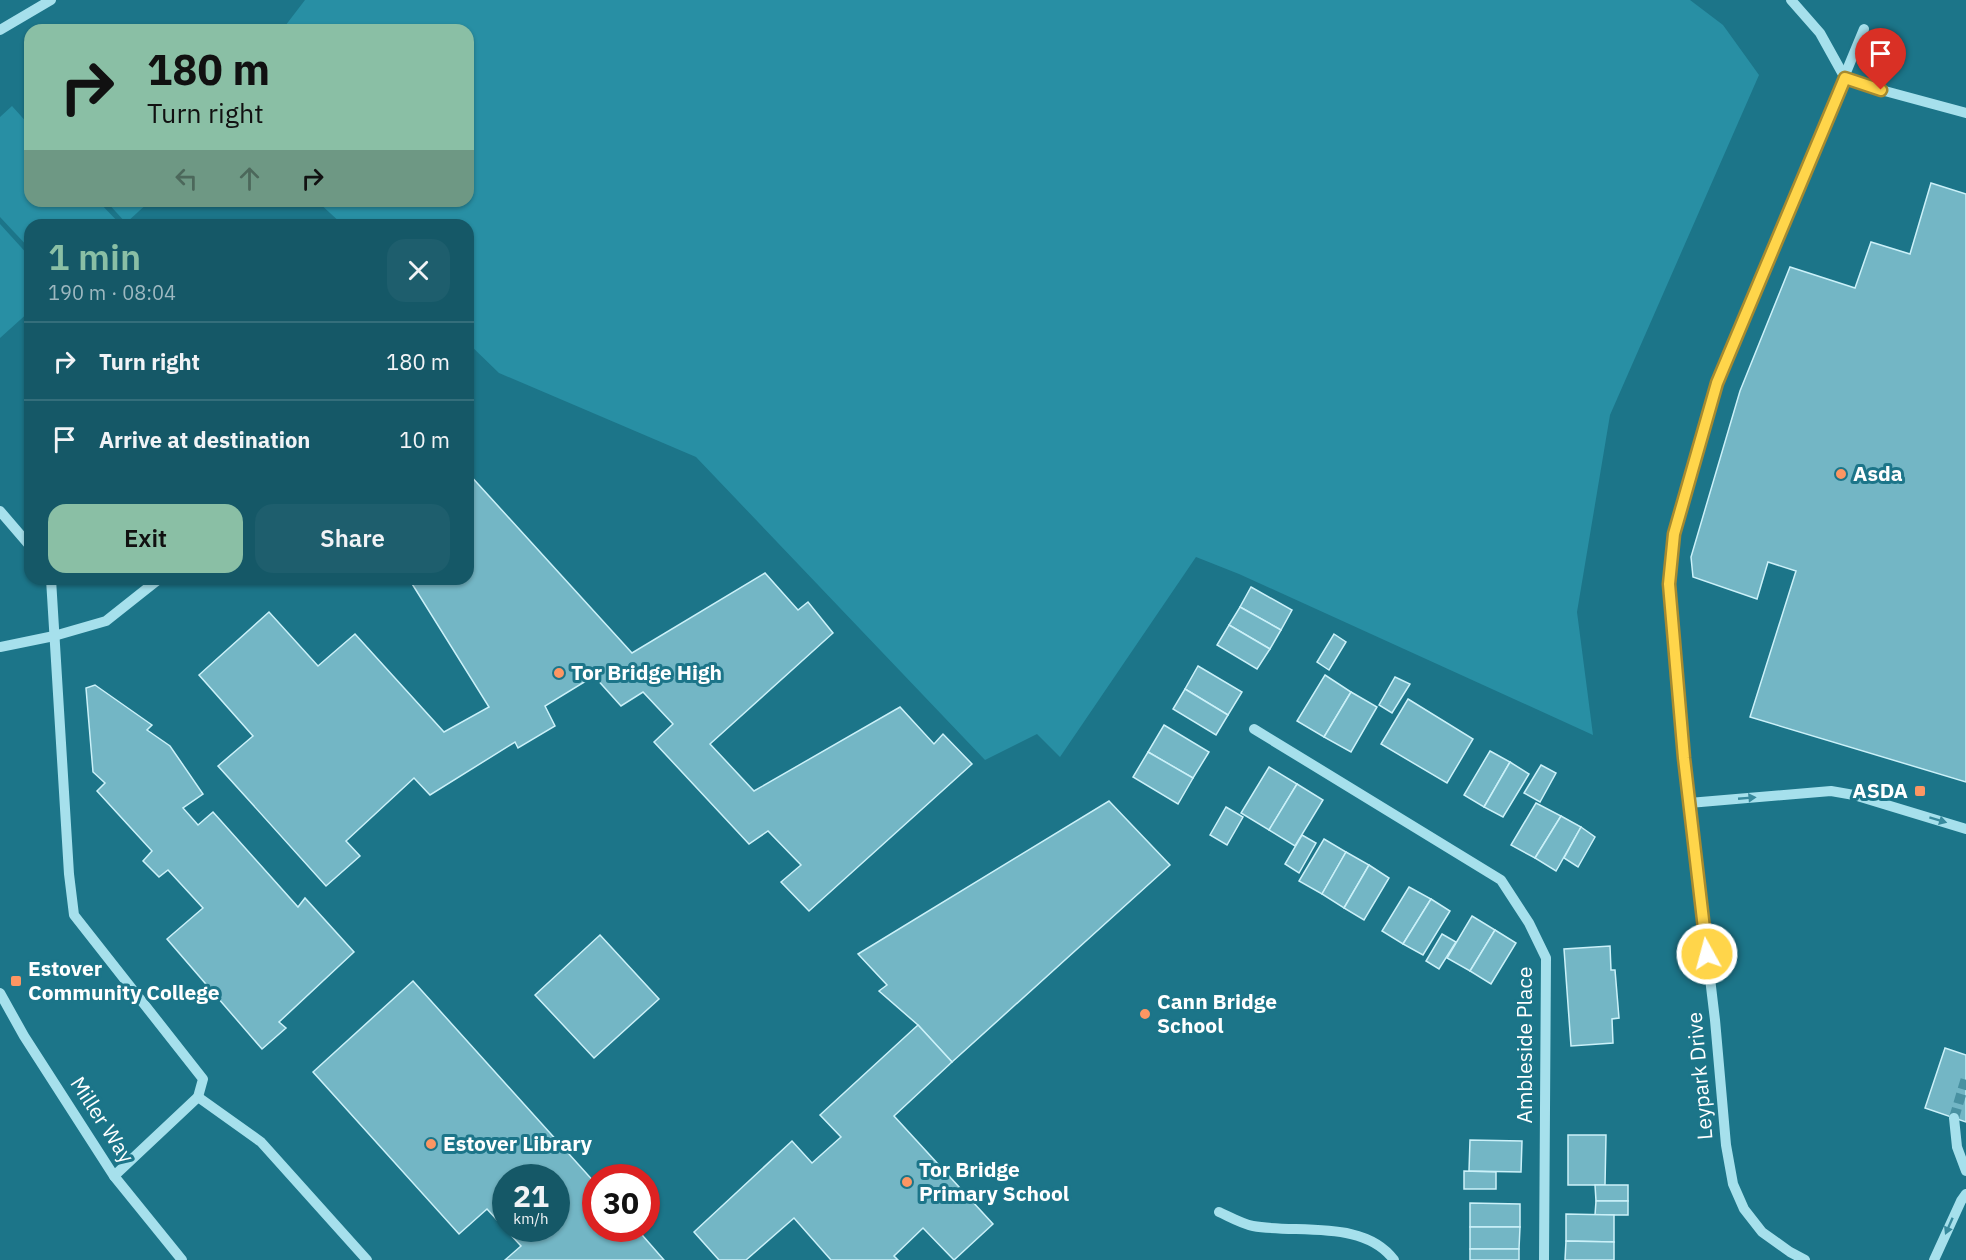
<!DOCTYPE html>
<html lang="en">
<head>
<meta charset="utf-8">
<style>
  :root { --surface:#155867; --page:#1e5e6d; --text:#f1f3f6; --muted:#9db8c0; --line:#346e7b; --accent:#8abfa5 }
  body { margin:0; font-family:"IBM Plex Sans",sans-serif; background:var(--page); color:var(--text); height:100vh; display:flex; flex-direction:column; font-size:22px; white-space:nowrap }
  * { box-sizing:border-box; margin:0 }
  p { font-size:20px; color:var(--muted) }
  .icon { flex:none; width:33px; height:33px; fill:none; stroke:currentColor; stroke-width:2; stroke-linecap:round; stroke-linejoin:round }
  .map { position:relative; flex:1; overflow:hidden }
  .drawer { position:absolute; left:24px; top:219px; width:450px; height:366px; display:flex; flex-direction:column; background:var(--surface); border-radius:18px; box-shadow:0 2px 4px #0004 }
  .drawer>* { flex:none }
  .top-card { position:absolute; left:24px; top:24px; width:450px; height:183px; border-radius:18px; box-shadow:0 2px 4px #0004; background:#8abfa5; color:#111; overflow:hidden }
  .speed { position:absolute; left:492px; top:1164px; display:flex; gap:12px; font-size:30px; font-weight:700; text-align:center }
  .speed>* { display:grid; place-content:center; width:78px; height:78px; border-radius:50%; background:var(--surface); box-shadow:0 2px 4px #0004; line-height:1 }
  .speed small { font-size:15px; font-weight:400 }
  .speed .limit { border:9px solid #d22; background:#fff; color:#111 }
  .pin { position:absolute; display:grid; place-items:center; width:51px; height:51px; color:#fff; margin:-62px -26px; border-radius:50% 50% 50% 0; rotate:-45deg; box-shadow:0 0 6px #0007 }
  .pin .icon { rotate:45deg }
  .me { position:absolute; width:66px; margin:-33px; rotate:353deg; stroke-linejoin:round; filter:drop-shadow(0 0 4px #0008) }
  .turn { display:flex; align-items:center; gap:21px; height:126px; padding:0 24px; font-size:27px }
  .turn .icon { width:78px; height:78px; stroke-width:2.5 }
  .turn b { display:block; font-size:42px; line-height:51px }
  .lanes { display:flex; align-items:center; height:57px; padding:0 24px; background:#0003; justify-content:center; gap:30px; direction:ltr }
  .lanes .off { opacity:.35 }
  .round { display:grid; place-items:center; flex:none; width:63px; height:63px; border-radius:18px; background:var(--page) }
  .overview { display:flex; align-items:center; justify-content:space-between; height:102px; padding:0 24px }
  h1 { font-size:36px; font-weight:600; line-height:45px; color:var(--accent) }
  .cta { display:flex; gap:12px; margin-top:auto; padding:12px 24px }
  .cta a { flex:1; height:69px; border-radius:18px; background:var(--accent); color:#111; font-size:24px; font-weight:600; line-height:69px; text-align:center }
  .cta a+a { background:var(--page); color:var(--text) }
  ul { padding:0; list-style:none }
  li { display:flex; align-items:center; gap:18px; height:78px; padding:0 24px; border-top:2px solid var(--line) }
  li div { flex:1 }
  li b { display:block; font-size:22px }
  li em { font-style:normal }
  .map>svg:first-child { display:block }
  .green { fill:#288fa4 }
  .building { fill:#73b6c5; stroke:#cbf1f9; stroke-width:1.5; fill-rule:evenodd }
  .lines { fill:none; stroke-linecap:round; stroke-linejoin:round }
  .minor-tunnel { stroke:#4991a1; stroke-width:10; stroke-dasharray:10 5; stroke-linecap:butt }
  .minor { stroke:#a6e0ec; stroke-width:10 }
  .oneway { fill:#388a9d }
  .route-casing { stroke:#a68a30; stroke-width:15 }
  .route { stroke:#ffd54a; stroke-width:10 }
  .poi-dot { fill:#fd9663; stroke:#1c7589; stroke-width:2 }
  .labels { text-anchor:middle; stroke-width:6; stroke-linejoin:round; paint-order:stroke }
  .poi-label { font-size:21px; font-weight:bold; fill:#fff; stroke:#1c7589; text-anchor:start }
  .street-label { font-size:21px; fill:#fff; stroke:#1c7589 }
</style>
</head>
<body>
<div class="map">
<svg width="1966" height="1260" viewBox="0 0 1966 1260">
  <rect width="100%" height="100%" fill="#1c7589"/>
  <g class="green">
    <polygon points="305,0 1690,0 1723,25 1759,75 1610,415 1577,612 1593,735 1239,574 1196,557 1060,757 1037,734 985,760 696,457 499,373 468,343 468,225 343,225 317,201 468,201 468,30 282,30"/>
    <polygon points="12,106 30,126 30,201 98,201 121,225 30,225 30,249 0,217 0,117"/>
    <polygon points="106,201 150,201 126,223"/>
    <polygon points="0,224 30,257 30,311 0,338"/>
  </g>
  <g class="building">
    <polygon points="1931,183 1966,194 1966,782 1750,717 1796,571 1768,562 1757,599 1693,577 1691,557 1740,391 1790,267 1855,288 1871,242 1910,254"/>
    <polygon points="468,473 632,653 765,573 798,610 808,602 833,633 710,744 754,791 900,707 934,744 943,734 972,764 809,911 781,882 801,865 768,831 749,844 654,742 673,724 643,692 621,706 594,676 545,706 555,726 518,748 515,742 430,795 414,778 346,841 360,856 326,886 218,766 253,736 199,675 269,612 318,666 355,634 444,732 489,707 409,579 468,579"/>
    <polygon points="1251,587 1292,610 1281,630 1240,607"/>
    <polygon points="1240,607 1281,630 1270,649 1229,625"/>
    <polygon points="1229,625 1270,649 1257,669 1217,645"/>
    <polygon points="1334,634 1346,642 1329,670 1317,662"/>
    <polygon points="1198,666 1242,692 1228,715 1185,689"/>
    <polygon points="1325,675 1351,692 1324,737 1297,721"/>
    <polygon points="1395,677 1410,684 1392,713 1379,705"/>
    <polygon points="95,685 152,725 147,730 170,746 203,794 183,808 198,825 213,812 298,907 305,898 354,952 279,1022 286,1028 262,1049 167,939 203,908 168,870 159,877 143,861 152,851 97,791 105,783 93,772 86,688"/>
    <polygon points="1185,689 1228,715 1216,735 1173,709"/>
    <polygon points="1351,692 1377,707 1351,752 1324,737"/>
    <polygon points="1408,699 1473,739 1447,783 1381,744"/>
    <polygon points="1164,725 1209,752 1193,778 1148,752"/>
    <polygon points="1490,751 1510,762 1484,807 1464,795"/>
    <polygon points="1148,752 1193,778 1178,804 1133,777"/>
    <polygon points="1510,762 1529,774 1503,817 1484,807"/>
    <polygon points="1541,765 1556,773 1540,802 1524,793"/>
    <polygon points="1269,767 1297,784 1269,830 1241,813"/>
    <polygon points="1297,784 1323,800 1295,846 1269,830"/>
    <polygon points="1109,801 1170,865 952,1062 918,1025 879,991 887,985 858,954"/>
    <polygon points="1536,803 1561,816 1535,858 1511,845"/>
    <polygon points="1226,807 1243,817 1227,845 1210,835"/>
    <polygon points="1561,816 1581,827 1556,871 1535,858"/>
    <polygon points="1581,827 1595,837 1578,867 1564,858"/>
    <polygon points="1302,835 1316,843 1299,873 1285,864"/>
    <polygon points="1324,839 1346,852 1322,894 1299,881"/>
    <polygon points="1346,852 1369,865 1344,908 1322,894"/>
    <polygon points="1369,865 1389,878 1364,920 1344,908"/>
    <polygon points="1409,887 1431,899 1403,944 1382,931"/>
    <polygon points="1431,899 1450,911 1423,955 1403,944"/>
    <polygon points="1472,916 1495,930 1470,971 1447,958"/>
    <polygon points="1495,930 1516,943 1491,984 1470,971"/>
    <polygon points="1442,934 1456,942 1439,969 1426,961"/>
    <polygon points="600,935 659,999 594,1058 535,995"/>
    <polygon points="1610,946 1611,970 1615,970 1619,1018 1612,1019 1613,1043 1571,1046 1564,949"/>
    <path d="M 413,981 L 596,1184 L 596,1228 L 636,1228 L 664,1260 L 505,1260 L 521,1246 L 487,1209 L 459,1234 L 313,1072 ZM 506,1178 L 556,1178 L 556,1228 L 506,1228 Z"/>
    <polygon points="918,1025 952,1062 894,1116 993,1224 954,1260 923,1228 894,1256 898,1260 831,1260 794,1218 746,1260 719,1260 694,1232 792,1141 812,1163 841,1137 820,1115"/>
    <polygon points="1945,1048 1966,1055 1966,1122 1925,1108"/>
    <polygon points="1568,1135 1606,1135 1605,1185 1568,1185"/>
    <polygon points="1470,1140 1522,1141 1521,1172 1469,1171"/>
    <polygon points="1464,1171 1496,1172 1496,1189 1464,1189"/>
    <polygon points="1595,1185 1628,1185 1628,1201 1596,1201"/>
    <polygon points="1596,1201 1628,1201 1628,1215 1595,1215"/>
    <polygon points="1470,1203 1520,1204 1520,1227 1470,1227"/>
    <polygon points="1566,1214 1614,1215 1614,1242 1566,1241"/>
    <polygon points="1470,1227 1520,1227 1519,1249 1470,1249"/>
    <polygon points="1566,1241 1614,1242 1614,1260 1565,1260"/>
    <rect x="1470" y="1249" width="49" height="11"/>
  </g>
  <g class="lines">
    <polyline class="minor-tunnel" points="1954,1118 1966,1078"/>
    <g class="minor">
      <polyline points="1791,0 1820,33 1845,78 1859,84 1966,113"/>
      <polyline points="0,30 51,0"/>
      <polyline points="0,511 30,546"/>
      <polyline points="51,579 69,874 74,915 203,1079 198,1097 114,1176"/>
      <polyline points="0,647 54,636 106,621 159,579"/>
      <polyline points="1254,729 1501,880 1529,923 1546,958 1544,1260"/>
      <polyline points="1689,803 1831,791 1854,795 1966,829"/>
      <polyline points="0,993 24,1036 114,1176 182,1260"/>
      <polyline points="198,1097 261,1142 367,1260"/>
      <polyline points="1954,1118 1957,1147 1966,1171"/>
      <path d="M 1219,1212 C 1230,1217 1242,1224 1253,1226 C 1297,1234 1364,1219 1394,1260"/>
      <polyline points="1805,1260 1790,1252 1762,1232 1744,1209 1733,1184 1726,1145 1715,1020 1689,803 1669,584 1674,534 1717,383 1864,29"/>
      <polyline points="1934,1260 1961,1201 1966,1194"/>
    </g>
  </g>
  <defs><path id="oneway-solid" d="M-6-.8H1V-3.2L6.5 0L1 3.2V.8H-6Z" transform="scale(1.5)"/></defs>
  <g class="oneway">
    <use href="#oneway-solid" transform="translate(1747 798) rotate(-5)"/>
    <use href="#oneway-solid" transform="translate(1938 820) rotate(17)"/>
    <use href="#oneway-solid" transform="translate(1949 1226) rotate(114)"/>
  </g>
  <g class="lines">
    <g class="route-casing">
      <polyline id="route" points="1707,954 1684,758 1669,584 1674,534 1717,383 1845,78 1881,90"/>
    </g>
    <use href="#route" class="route"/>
  </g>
  <g class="poi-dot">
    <circle cx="1841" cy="474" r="6"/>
    <circle cx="559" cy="673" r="6"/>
    <rect x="1914" y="785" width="12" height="12" rx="3"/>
    <rect x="10" y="975" width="12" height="12" rx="3"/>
    <circle cx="1145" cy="1014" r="6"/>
    <circle cx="431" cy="1144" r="6"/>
    <circle cx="907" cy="1182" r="6"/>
  </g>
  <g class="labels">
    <g class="poi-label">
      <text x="1853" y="481">Asda</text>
      <text x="571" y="680">Tor Bridge High</text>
      <text x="1908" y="798" text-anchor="end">ASDA</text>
      <text x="28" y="976">Estover<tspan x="28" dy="24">Community College</tspan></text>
      <text x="1157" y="1009">Cann Bridge<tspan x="1157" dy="24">School</tspan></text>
      <text x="443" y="1151">Estover Library</text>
      <text x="919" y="1177">Tor Bridge<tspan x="919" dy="24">Primary School</tspan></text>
    </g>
    <g class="street-label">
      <text transform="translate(1525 1045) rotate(-90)" y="7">Ambleside Place</text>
      <text transform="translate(1700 1076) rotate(-95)" y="7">Leypark Drive</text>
      <text transform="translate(102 1120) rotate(57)" y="7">Miller Way</text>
    </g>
  </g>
</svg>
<div class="speed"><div>21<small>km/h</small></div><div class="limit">30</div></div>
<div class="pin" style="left:1881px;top:90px;background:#d93025"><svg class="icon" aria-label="arrive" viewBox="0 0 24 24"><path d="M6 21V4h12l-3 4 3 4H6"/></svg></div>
<svg class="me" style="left:1707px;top:954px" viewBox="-20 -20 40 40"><circle r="17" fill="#ffd54a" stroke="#fff" stroke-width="3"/><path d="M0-11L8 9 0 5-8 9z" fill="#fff"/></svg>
<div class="top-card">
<div class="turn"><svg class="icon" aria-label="right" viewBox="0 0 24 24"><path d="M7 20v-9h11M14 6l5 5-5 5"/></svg><div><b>180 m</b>Turn right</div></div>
<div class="lanes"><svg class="icon off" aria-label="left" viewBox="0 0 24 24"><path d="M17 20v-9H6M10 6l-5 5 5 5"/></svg><svg class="icon off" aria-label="ahead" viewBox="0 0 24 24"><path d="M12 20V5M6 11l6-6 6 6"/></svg><svg class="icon" aria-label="right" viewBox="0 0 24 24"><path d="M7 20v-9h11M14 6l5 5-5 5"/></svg></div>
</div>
<section class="drawer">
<div class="overview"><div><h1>1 min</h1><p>190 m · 08:04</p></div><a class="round"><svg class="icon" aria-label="close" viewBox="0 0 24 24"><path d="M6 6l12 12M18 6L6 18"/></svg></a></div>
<ul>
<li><svg class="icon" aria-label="right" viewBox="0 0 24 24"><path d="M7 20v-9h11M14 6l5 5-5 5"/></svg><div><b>Turn right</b></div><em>180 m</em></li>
<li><svg class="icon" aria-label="arrive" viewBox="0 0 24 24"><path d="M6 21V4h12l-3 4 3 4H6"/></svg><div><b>Arrive at destination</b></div><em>10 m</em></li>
</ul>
<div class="cta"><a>Exit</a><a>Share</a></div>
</section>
</div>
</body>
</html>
